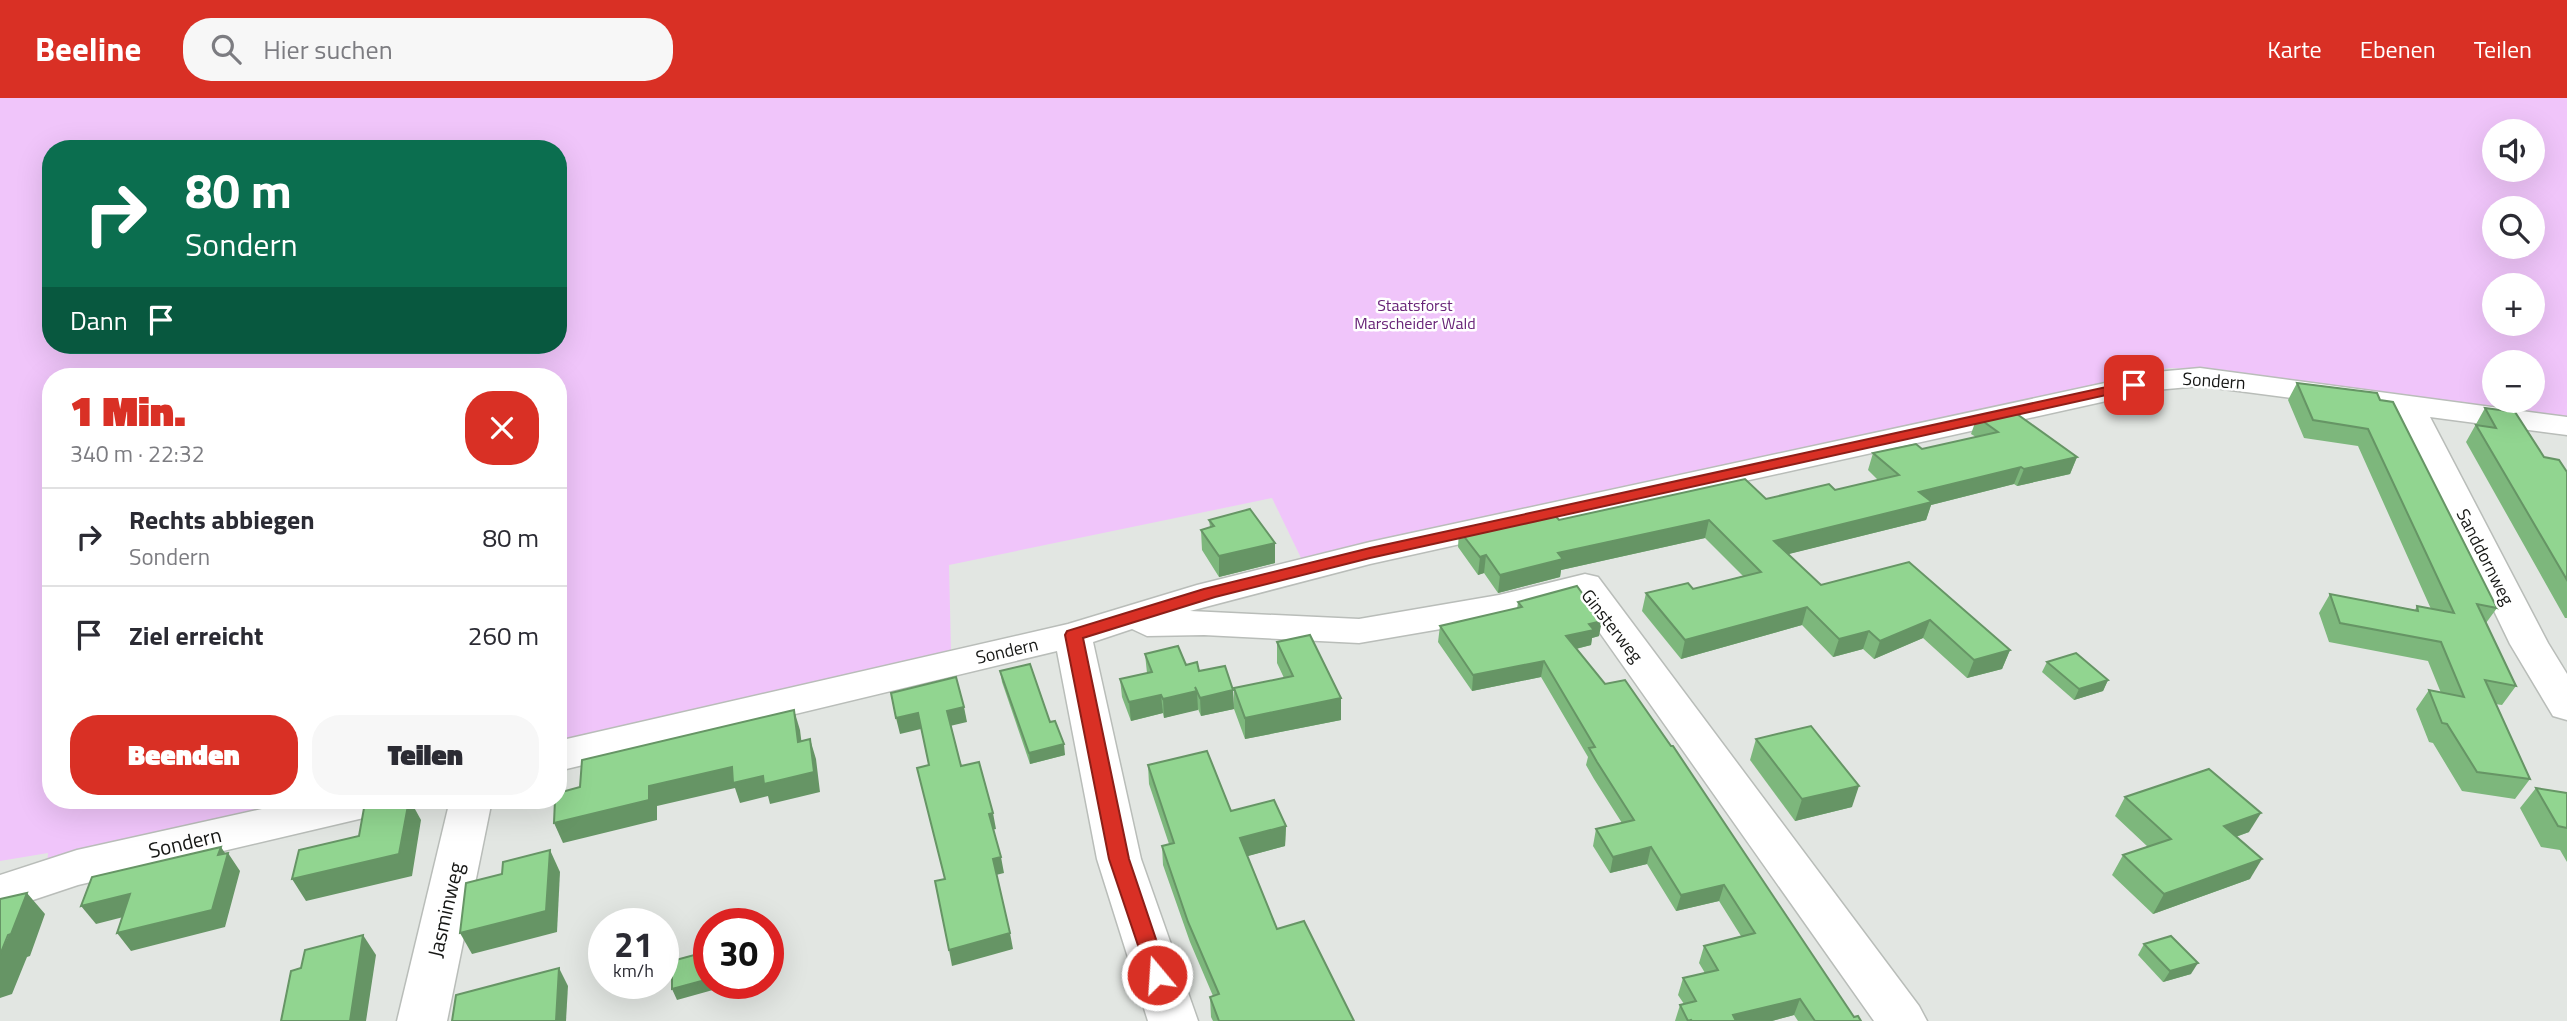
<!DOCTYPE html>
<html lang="de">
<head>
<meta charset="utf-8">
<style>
  :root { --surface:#fff; --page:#f7f7f7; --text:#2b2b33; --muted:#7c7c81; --line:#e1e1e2; --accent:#d93025 }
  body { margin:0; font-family:"Titillium Web",sans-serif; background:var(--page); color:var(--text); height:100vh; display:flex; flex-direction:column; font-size:26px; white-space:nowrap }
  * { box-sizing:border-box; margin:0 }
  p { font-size:23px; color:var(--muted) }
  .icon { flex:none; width:38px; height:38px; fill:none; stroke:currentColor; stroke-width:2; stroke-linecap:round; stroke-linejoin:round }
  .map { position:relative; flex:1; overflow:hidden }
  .details { position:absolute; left:42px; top:270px; width:525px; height:441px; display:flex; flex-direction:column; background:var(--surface); border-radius:28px; box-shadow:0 7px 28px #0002 }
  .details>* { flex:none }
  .hud { position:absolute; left:42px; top:42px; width:525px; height:214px; border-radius:28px; box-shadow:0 7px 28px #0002; background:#0b6e4f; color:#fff; overflow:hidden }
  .controls { position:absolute; left:2482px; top:21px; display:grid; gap:14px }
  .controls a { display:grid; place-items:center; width:63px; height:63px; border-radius:50%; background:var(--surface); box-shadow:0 7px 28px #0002; font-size:35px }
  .speed { position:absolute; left:588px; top:810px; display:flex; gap:14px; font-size:35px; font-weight:700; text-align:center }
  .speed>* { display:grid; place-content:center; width:91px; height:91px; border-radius:50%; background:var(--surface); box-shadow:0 7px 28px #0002; line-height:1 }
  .speed small { font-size:18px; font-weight:400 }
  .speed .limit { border:10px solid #d22; background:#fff; color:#111 }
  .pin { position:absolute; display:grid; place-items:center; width:60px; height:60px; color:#fff; margin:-30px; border-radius:14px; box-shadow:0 4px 10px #0006 }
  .me { position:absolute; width:77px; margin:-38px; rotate:342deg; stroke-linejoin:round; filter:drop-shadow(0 0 5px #0008) }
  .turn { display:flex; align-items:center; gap:24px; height:147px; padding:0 28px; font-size:32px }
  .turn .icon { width:91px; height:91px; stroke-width:2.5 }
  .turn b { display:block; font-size:49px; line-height:60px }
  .then { display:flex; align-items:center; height:66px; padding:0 28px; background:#0003; gap:14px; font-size:26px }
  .round { display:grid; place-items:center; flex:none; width:74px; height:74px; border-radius:28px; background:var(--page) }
  .summary { display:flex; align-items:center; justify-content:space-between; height:119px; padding:0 28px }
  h1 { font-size:42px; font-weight:800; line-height:52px; color:var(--accent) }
  .primary-button { display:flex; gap:14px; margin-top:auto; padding:14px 28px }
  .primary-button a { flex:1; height:80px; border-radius:28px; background:var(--accent); color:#fff; font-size:28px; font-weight:800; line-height:80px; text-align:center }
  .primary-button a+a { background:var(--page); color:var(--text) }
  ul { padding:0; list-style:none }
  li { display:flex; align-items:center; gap:21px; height:98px; padding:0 28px; border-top:2px solid var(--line) }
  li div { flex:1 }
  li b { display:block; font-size:26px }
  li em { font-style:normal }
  header { display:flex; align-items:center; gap:42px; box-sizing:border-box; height:98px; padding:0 35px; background:var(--accent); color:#fff }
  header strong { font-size:33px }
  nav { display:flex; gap:38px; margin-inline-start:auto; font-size:24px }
  .search { width:490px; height:63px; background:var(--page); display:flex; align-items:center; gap:18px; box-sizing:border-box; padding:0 24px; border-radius:28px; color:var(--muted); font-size:26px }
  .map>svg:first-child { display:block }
  .green { fill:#f0c5fa; fill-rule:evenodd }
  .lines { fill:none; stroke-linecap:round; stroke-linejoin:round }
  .minor-casing { stroke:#b9bdb9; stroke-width:3 }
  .minor { fill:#fff; fill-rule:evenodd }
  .wall { fill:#7db77c }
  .shaded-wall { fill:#669565 }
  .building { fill:#91d590; stroke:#669565; stroke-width:2 }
  .route { fill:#d93025; stroke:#8d1f18; stroke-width:2 }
  .labels { text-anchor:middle; stroke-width:5; stroke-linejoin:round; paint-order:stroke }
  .far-park-label { font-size:16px; fill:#682377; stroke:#fff }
  .street-label { font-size:18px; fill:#161715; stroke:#fff }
  .near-street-label { font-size:21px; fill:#161715; stroke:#fff }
</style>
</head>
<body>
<header>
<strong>Beeline</strong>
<div class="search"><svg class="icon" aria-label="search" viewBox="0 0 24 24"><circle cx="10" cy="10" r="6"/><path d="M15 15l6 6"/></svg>Hier suchen</div>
<nav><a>Karte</a><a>Ebenen</a><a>Teilen</a></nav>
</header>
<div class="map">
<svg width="2567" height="923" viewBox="0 0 2567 923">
  <rect width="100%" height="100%" fill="#e2e6e2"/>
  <path class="green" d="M 0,0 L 2567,0 L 2567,321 L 2196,271 L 2169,270 L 1302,462 L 1272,400 L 949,467 L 951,554 L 558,643 L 558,278 L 51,278 L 51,702 L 315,702 L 47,767 L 48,755 L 0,763 ZM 2494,33 L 2532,33 L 2532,72 L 2494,72 ZM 51,51 L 558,51 L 558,247 L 51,247 ZM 2494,110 L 2532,110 L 2532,149 L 2494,149 ZM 2494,187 L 2532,187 L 2532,226 L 2494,226 ZM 2494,264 L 2532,264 L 2532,303 L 2494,303 Z"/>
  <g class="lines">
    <g class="minor-casing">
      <g id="minor">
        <polygon points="2200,270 2567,319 2567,337 2430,319 2548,545 2567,576 2567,622 2553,618 2510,546 2398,314 2200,288 2156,292 1370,466 1190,513 1359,521 1499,497 1585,476 1598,479 1919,908 1927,923 1874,923 1576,501 1499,521 1359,545 1204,537 1147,538 1132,531 1093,544 1141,761 1198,923 1148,923 1097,761 1057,553 558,673 558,643 1068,526 1197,487 1370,444 2156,274"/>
        <polygon points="302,702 393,702 387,713 372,718 78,787 0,813 0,777 77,752"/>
        <polygon points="450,702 492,702 447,923 397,923"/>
      </g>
    </g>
    <use href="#minor" class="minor"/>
  </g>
  <g class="wall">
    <polygon points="2297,285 2377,295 2497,510 2486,525 2516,588 2502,607 2495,606 2530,681 2515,701 2462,693 2433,645 2429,644 2416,611 2429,592 2441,595 2428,563 2329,544 2319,515 2330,496 2415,512 2417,508 2431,511 2358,348 2304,340 2288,302"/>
    <polygon points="2485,310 2544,359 2567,374 2567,520 2565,520 2466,344"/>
    <polygon points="1977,319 2077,359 2070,376 2017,388 2014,386 1931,407 1926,422 1788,456 1821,487 1909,464 2010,552 2002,571 1967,580 1923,540 1874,561 1863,551 1833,559 1802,527 1681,561 1642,513 1646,495 1693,491 1743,478 1705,440 1561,472 1560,479 1498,495 1484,475 1478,477 1458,449 1459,432 1766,401 1835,392 1878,382 1868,372 1873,355 1922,351 1976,339 1971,336"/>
    <polygon points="1209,422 1275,445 1275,465 1219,479 1202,452 1201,432 1210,429"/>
    <polygon points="1518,504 1599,538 1592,540 1591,547 1576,551 1854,919 1861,923 1798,923 1794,917 1772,923 1675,923 1680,907 1684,906 1678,897 1683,880 1705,875 1699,865 1704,848 1741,838 1719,803 1676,813 1647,766 1610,775 1593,748 1596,731 1622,725 1594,681 1586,667 1588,659 1541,579 1472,593 1438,544 1440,528 1517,511"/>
    <polygon points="1277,544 1341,622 1245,641 1234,611 1234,590 1284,580 1277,565"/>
    <polygon points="1145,556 1186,567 1199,573 1233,592 1234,611 1201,618 1198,611 1164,620 1163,615 1131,623 1122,599 1120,581 1147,575"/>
    <polygon points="2047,564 2108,582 2103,593 2074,602 2042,574"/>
    <polygon points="1000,573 1050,624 1065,657 1030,666 1002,584"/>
    <polygon points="1756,641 1852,709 1795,723 1750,662"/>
    <polygon points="1148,667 1231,713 1286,728 1285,748 1247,758 1277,831 1354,923 1213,923 1211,919 1210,899 1213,898 1190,844 1163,767 1162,748 1169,746 1149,686"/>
    <polygon points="2536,690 2567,695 2567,764 2560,752 2541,749 2520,710"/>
    <polygon points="2125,699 2249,734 2236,739 2250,781 2153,816 2112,777 2123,757 2148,749 2115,718"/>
    <polygon points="2144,846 2191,876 2163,884 2138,857"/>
  </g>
  <g class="shaded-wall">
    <polygon points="2077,359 2070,376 2017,388 2024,371"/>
    <polygon points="2021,369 2014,386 1931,407 1926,422 1769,461 1774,443 1919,394"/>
    <polygon points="1709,422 1705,440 1561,472 1560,479 1498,495 1500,477 1558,455"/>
    <polygon points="1275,445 1275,465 1219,479 1219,458"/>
    <polygon points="1486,457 1484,475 1478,477 1480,459"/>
    <polygon points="1807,509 1802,527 1681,561 1685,542"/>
    <polygon points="1930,522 1923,540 1874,561 1880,543"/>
    <polygon points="1602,523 1599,538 1592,540 1591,547 1563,554 1566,538 1589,526"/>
    <polygon points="1869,533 1863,551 1833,559 1839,541"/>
    <polygon points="2010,552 2002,571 1967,580 1974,562"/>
    <polygon points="1544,563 1541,579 1472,593 1473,577"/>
    <polygon points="2108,582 2103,593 2074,602 2079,591"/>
    <polygon points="1233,592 1234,611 1201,618 1200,600"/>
    <polygon points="1197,593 1198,612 1164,620 1163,601"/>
    <polygon points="1161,597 1163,615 1131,623 1129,604"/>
    <polygon points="1341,600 1341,622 1245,641 1245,620"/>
    <polygon points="964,609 967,624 950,628 947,613"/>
    <polygon points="794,612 800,632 804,664 798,644"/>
    <polygon points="918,615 921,631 900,636 896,620"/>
    <polygon points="810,641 816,661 820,694 770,706 768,698 740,705 735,690 657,708 657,722 563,745 554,725 649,688 732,669"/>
    <polygon points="1064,646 1065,657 1030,666 1029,655"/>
    <polygon points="1859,688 1852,709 1795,723 1802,701"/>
    <polygon points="409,702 410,702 421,722 412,778 306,803 292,781 399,756"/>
    <polygon points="993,715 996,731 991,732 989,716"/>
    <polygon points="2261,715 2249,734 2212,747 2224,728"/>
    <polygon points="1286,728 1285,748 1241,760 1240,740"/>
    <polygon points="221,749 227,758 228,755 240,773 225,829 131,853 117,835 218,757"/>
    <polygon points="1651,749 1647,766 1610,775 1613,759"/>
    <polygon points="550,752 560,774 557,834 472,856 460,835"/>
    <polygon points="1001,759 1004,775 996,777 993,761"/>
    <polygon points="2262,761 2250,781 2153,816 2164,796"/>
    <polygon points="1724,787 1719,803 1676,813 1681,797"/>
    <polygon points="27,795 45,816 30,858 27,859 12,896 0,900 0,857"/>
    <polygon points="130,796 143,814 96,826 81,808"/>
    <polygon points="1010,835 1013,851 952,868 949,852"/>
    <polygon points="363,837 376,857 366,923 350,923"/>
    <polygon points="2198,865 2191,876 2163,884 2170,873"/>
    <polygon points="559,870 568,888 566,923 556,923"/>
    <polygon points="709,881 709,886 720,886 720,890 677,902 672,891"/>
    <polygon points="1800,901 1794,917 1772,923 1731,923 1733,917"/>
  </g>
  <g class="building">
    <polygon points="2297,285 2377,295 2380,302 2393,304 2497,510 2477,506 2516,588 2485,582 2530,681 2477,674 2447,626 2442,625 2429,592 2464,599 2441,544 2340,525 2330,496 2418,513 2417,508 2454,515 2368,331 2313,322"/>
    <polygon points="2485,310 2515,314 2544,359 2559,362 2567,374 2567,482 2476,327 2496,330"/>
    <polygon points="2010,311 2077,359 2024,371 2021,369 1919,394 1932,404 1774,443 1821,487 1909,464 2010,552 1974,562 1930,522 1880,543 1869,533 1839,541 1807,509 1685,542 1646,495 1688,485 1693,491 1761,474 1709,422 1558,455 1563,461 1500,477 1486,457 1480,459 1459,432 1550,412 1559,422 1745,381 1766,401 1829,386 1835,392 1899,377 1873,355 1916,346 1922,351 1998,334 1977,319"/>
    <polygon points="1250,411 1275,445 1219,458 1201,432 1214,428 1209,422"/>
    <polygon points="1577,488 1602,523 1589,526 1594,532 1566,538 1605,586 1625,582 1671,648 1673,648 1854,919 1858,918 1861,923 1815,923 1800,901 1733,917 1736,923 1692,923 1691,922 1688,923 1680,907 1696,903 1683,880 1718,872 1704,848 1755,835 1724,787 1681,797 1651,749 1613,759 1596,731 1634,722 1597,664 1589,650 1595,649 1544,563 1473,577 1440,528 1522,509 1518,504"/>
    <polygon points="1310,537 1341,600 1245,620 1234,590 1293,578 1277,544"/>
    <polygon points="1178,548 1186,567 1197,564 1199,573 1225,568 1233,592 1200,600 1195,589 1197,593 1163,601 1161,597 1129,604 1120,581 1152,574 1145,556"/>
    <polygon points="2076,555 2108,582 2079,591 2047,564"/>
    <polygon points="1030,566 1050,624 1055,623 1064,646 1029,655 1000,573"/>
    <polygon points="956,579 964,609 947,613 961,668 979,664 993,715 989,716 1001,759 993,761 1010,835 949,852 935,783 945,781 917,670 929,667 918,615 896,620 891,595"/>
    <polygon points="794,612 798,644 810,641 814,674 764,686 763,678 733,685 732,669 649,688 649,702 554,725 555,702 558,702 558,695 580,689 582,662"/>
    <polygon points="1811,628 1859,688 1802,701 1756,641"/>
    <polygon points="1207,653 1231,713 1274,702 1286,728 1240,740 1277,831 1304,823 1354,923 1219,923 1210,899 1219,896 1188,824 1162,748 1174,745 1148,667"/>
    <polygon points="2209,671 2261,715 2224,728 2262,761 2164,796 2123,757 2171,741 2125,699"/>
    <polygon points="2536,690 2567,695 2567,730 2558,728"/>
    <polygon points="401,702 409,702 399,756 292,781 299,752 359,738 364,710"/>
    <polygon points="221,749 218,757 228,755 212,812 117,835 130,796 81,808 92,779"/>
    <polygon points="550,752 546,813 460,835 466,785 502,776 503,764"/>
    <polygon points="27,795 11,836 8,837 0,857 0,801"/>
    <polygon points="363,837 350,923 281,923 291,873 301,870 305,852"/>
    <polygon points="2171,838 2198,865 2170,873 2144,846"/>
    <polygon points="709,853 709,881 672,891 672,863"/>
    <polygon points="559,870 556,923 452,923 456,897"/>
  </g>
  <polygon class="route" points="2134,283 2138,284 2138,290 1370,460 1215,499 1083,540 1129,761 1168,877 1165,883 1157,886 1150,883 1109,761 1065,537 1067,533 1204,491 1370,450"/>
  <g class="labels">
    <g class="far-park-label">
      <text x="1415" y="213">Staatsforst<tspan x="1415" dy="18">Marscheider Wald</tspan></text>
    </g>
    <g class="street-label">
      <text transform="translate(2214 283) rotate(4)" y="6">Sondern</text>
      <text transform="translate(2485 459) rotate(63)" y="6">Sanddornweg</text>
      <text transform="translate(1612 528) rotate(52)" y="6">Ginsterweg</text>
      <text transform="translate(1007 553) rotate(-13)" y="6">Sondern</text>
    </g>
    <g class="near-street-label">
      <text transform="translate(185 745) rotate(-13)" y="7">Sondern</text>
      <text transform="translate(446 812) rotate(-77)" y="7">Jasminweg</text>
    </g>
  </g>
</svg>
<div class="controls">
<a><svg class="icon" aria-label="sound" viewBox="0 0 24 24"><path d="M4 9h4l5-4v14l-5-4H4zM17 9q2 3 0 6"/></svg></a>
<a><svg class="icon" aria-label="search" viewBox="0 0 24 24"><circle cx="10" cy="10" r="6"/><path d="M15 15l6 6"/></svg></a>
<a>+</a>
<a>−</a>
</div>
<div class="speed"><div>21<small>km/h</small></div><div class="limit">30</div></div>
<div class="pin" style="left:2134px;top:287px;background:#d93025"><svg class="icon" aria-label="arrive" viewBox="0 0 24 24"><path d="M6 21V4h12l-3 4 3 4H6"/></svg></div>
<svg class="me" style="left:1157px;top:877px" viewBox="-20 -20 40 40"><circle r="17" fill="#d93025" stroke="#fff" stroke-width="3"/><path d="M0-11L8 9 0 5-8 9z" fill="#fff"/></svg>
<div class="hud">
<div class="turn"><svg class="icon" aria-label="right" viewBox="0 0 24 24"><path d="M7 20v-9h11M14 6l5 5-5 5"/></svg><div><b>80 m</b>Sondern</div></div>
<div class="then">Dann<svg class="icon" aria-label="arrive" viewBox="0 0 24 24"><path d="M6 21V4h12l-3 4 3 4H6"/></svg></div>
</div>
<section class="details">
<div class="summary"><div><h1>1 Min.</h1><p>340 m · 22:32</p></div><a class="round" style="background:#d93025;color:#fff"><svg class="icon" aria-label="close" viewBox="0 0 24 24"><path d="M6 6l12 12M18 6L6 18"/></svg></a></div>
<ul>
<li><svg class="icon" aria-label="right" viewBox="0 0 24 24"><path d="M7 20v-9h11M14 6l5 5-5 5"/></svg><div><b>Rechts abbiegen</b><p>Sondern</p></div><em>80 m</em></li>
<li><svg class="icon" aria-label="arrive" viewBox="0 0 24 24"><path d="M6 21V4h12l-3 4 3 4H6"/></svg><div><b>Ziel erreicht</b></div><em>260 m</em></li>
</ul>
<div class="primary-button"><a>Beenden</a><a>Teilen</a></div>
</section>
</div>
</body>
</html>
